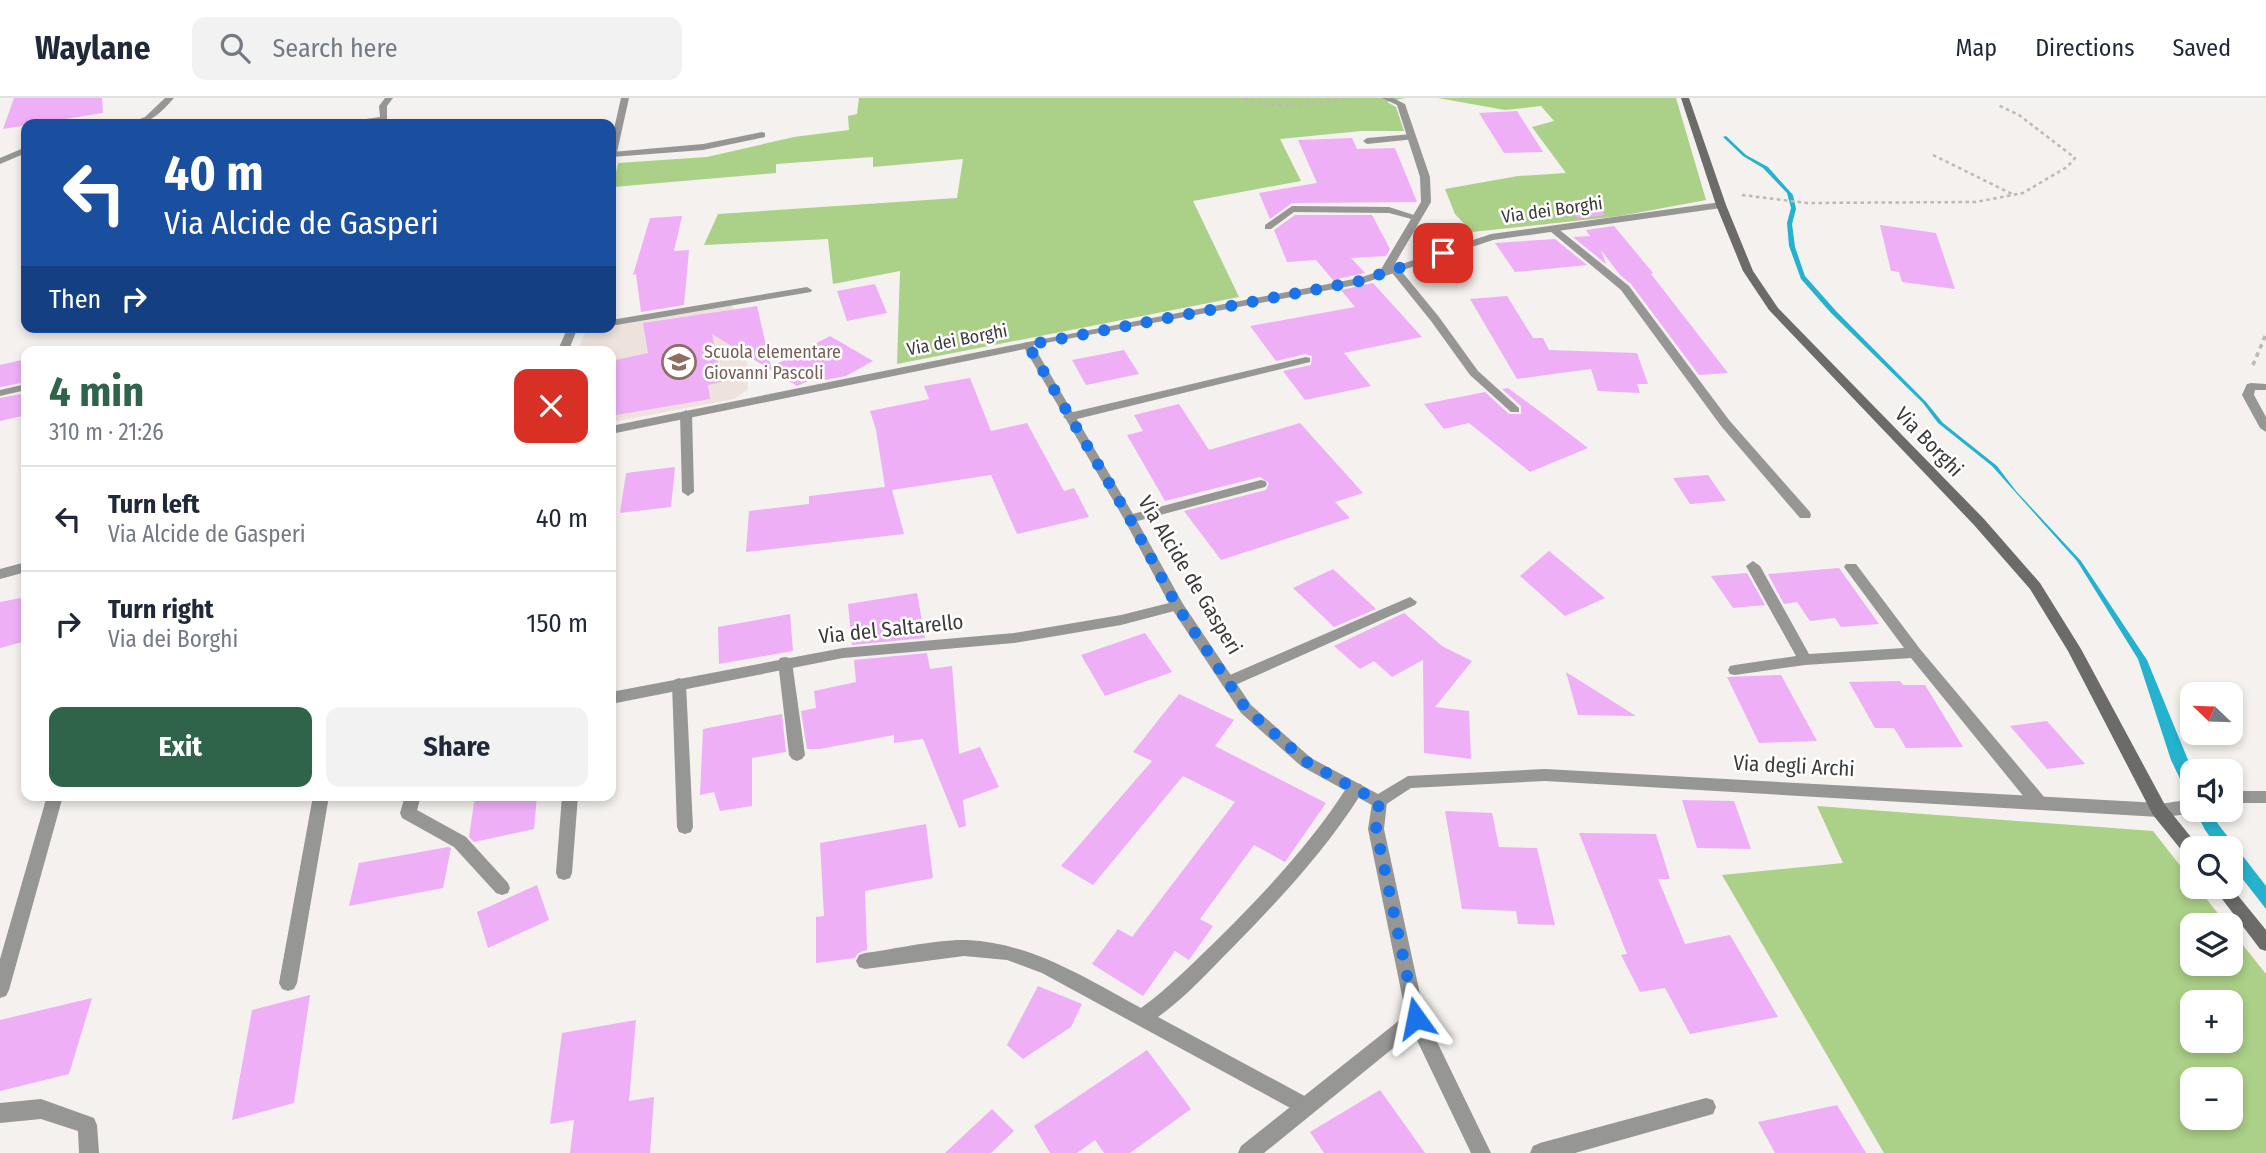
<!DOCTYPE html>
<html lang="en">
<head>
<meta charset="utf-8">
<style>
  :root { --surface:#fff; --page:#f2f2f3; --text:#1f2937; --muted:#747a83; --line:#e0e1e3; --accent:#2f644a }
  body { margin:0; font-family:"Fira Sans Condensed",sans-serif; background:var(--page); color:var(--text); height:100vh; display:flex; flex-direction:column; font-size:26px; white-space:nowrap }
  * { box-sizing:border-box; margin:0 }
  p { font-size:23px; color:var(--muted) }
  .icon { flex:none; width:38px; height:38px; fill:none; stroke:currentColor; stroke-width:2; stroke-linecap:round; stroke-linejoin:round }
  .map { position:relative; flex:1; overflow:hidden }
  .drawer { position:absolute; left:21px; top:248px; width:595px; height:455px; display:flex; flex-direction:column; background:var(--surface); border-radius:14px; box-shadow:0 4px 10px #0003 }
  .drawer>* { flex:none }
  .guide { position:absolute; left:21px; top:21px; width:595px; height:214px; border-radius:14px; box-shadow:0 4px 10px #0003; background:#1a4fa0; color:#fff; overflow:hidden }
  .needle { width:46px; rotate:293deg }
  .controls { position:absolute; left:2180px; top:584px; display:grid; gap:14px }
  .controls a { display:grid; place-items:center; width:63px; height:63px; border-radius:14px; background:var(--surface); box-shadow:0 4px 10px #0003; font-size:35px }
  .pin { position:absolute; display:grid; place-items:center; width:60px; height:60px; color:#fff; margin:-30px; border-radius:14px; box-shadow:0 4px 10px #0006 }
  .me { position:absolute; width:77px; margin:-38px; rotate:348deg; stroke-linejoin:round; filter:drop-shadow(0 0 5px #0008) }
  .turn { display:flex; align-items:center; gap:24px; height:147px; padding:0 28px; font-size:32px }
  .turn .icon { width:91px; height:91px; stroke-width:2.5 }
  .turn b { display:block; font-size:49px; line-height:60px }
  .then { display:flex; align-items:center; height:66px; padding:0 28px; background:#0003; gap:14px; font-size:26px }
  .round { display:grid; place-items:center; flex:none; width:74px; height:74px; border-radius:14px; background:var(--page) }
  .head { display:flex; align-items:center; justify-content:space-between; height:119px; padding:0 28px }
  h1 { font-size:42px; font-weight:700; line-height:52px; color:var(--accent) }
  .action { display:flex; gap:14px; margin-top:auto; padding:14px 28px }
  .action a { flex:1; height:80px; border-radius:14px; background:var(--accent); color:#fff; font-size:28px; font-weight:700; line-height:80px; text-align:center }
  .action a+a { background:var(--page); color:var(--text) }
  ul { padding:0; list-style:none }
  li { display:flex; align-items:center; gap:21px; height:105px; padding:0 28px; border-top:2px solid var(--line) }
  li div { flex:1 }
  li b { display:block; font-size:26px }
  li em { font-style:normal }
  header { display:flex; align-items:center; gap:42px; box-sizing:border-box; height:98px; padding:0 35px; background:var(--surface); border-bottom:2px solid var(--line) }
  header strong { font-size:33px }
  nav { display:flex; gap:38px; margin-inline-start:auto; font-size:24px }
  .search { width:490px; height:63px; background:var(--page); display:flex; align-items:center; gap:18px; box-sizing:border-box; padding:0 24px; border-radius:14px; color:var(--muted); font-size:26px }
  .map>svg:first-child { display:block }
  .built { fill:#eee3dc }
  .green { fill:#abd087; fill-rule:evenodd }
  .water { fill:#24b2ce }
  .building { fill:#eeaff6 }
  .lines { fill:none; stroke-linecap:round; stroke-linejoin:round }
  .path-far1 { stroke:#bbb8b6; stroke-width:2.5; stroke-dasharray:3.5 3.5; stroke-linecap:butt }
  .path { stroke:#bbb8b6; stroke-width:3.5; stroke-dasharray:4.5 4.5; stroke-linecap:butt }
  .service { fill:#969695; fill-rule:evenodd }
  .minor { fill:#969695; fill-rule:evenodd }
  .tertiary { fill:#969695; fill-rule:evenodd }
  .secondary { fill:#6b6b69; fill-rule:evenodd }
  .route { stroke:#1a73e8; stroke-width:12; stroke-dasharray:0 21.6 }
  .labels { text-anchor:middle; stroke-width:5; stroke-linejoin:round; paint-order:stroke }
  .far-street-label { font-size:18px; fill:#3d3b3a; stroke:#fff }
  .far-education-label { font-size:18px; fill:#785e54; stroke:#fff; text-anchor:start }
  .street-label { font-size:21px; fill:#3d3b3a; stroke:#fff }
</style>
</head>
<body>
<header>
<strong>Waylane</strong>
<div class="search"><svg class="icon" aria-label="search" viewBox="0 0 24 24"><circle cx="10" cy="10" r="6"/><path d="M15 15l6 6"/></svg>Search here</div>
<nav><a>Map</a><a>Directions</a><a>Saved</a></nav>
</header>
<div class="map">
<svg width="2266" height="1055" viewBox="0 0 2266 1055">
  <rect width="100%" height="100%" fill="#f4f1ee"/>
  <polygon class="built" points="732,207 749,274 747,292 734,301 611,324 611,254 577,254 586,233"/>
  <g class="green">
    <polygon points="859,0 1405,0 1387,4 1396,9 1404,33 1361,33 1280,41 1301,83 1193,103 1239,199 897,266 900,173 833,186 828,141 704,147 718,116 957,100 963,61 873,69 873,59 776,66 776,75 613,89 618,65 707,59 794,39 849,32 848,18 857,16"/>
    <polygon points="1438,0 1676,0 1706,102 1620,118 1472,134 1455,116 1445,91 1518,78 1566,75 1532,29 1554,23 1541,8 1505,12"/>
    <path d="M 1817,708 L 2153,733 L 2193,784 L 2193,789 L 2197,789 L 2228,828 L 2193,828 L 2193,866 L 2231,866 L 2231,832 L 2266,876 L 2266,1055 L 1884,1055 L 1722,777 L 1843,765 ZM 2193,905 L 2231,905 L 2231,943 L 2193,943 ZM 2193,982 L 2231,982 L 2231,1020 L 2193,1020 Z"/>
  </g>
  <g class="water">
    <polygon points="1726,38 1746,57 1768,69 1793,97 1796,111 1792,126 1795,149 1805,178 1836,213 1926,304 1943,325 1997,368 2016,393 2081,463 2147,562 2193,674 2193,708 2171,662 2138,561 2077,463 1992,368 1938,325 1923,305 1831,215 1801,181 1789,148 1787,125 1791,110 1787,95 1763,70 1743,58 1723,39"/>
    <polygon points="2195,712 2211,712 2218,726 2266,788 2266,811 2231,766 2231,751 2219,751 2205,732"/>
  </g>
  <g class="building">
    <polygon points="14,0 102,0 103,15 3,31"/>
    <polygon points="1517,13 1543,54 1504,55 1479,15"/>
    <polygon points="1352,40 1357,51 1395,50 1417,104 1292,105 1270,121 1259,95 1317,85 1298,42"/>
    <polygon points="1589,97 1605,117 1578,121 1571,112"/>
    <polygon points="1295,117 1372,117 1390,151 1386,158 1351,160 1365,175 1333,182 1316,162 1287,164 1274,132"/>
    <polygon points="682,118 674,153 689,152 684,207 641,214 636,176 633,177 650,120"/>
    <polygon points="1880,127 1936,135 1955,191 1902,184 1899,174 1891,173"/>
    <polygon points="1614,128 1653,175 1651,176 1728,275 1699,277 1631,186 1620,177 1601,152 1606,166 1573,139 1590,138 1586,132"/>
    <polygon points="1555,141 1587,167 1515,174 1495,145"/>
    <polygon points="1373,185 1422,239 1344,255 1371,288 1305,302 1283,273 1311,267 1312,258 1305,256 1276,263 1250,228 1355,209 1341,192"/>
    <polygon points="875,186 887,215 847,223 837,193"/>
    <polygon points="1507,198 1533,240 1543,240 1549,252 1637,255 1648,286 1637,286 1640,295 1598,293 1591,271 1517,281 1470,201"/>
    <polygon points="757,208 771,269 830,238 873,263 846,278 825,282 819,278 797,288 712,236 722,284 708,287 710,301 611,318 611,263 648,255 643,225"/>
    <polygon points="1124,252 1139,276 1086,287 1072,262"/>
    <polygon points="26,261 26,284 0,289 0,267"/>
    <polygon points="970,280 991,333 1027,325 1064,393 1074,390 1089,419 1017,436 991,377 892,392 904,436 746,454 749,413 809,406 809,398 885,389 876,332 870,313 929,301 924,288"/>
    <polygon points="1508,290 1550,321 1588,350 1530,374 1469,325 1444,331 1424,306 1485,294 1509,316 1521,316 1521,308 1502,291"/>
    <polygon points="26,295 26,317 0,323 0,300"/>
    <polygon points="1179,306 1209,352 1300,325 1363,395 1335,404 1350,420 1221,462 1184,413 1266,392 1269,385 1260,379 1165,403 1127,337 1143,333 1134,317"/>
    <polygon points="675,369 671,409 620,415 626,375"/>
    <polygon points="1708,377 1726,403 1690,406 1673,380"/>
    <polygon points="1549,453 1605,500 1565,518 1520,478"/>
    <polygon points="1839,470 1879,526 1841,529 1835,520 1810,523 1797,504 1784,506 1768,476"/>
    <polygon points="1333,471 1376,511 1334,529 1293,490"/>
    <polygon points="1747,475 1765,507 1733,510 1711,478"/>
    <polygon points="917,495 925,540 852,547 848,506"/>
    <polygon points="26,499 26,543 0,550 0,504"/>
    <polygon points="1404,515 1442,548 1472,563 1435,609 1469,613 1471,661 1424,655 1423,562 1392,579 1374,563 1360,571 1334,548"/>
    <polygon points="790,516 793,553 719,566 718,529"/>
    <polygon points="1145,535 1172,574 1105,598 1081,557"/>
    <polygon points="927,555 930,571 952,568 959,656 980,649 999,689 963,702 966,728 959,730 923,641 894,645 894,637 820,651 807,651 801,613 816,610 814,593 856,584 854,562"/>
    <polygon points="1566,574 1636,618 1578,617"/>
    <polygon points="1781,577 1817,643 1759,645 1727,579"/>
    <polygon points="1900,583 1903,587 1925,587 1963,649 1906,650 1894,630 1875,630 1849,584"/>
    <polygon points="1179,596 1234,622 1215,648 1326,705 1285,764 1254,747 1200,821 1213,828 1189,862 1175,853 1143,898 1092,866 1118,831 1132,839 1235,704 1183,678 1093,787 1061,768 1152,663 1133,654"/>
    <polygon points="782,616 786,654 752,660 752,708 720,713 714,694 700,697 703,631"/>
    <polygon points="2047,623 2085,666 2047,671 2010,628"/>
    <polygon points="475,698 537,698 534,731 474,744 469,739"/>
    <polygon points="1682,702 1734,703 1751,751 1697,750"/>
    <polygon points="1445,713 1492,715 1499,749 1537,750 1555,827 1518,826 1516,813 1462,811"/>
    <polygon points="926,726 933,780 865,793 867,852 858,855 855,860 816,865 816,819 824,818 820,745"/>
    <polygon points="1579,735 1656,736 1670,781 1658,781 1685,846 1730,837 1778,919 1690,936 1665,890 1640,894 1621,857 1627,856"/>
    <polygon points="448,749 451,750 443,790 349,808 359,765"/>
    <polygon points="537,787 549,822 488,850 477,814"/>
    <polygon points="1038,888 1082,906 1071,929 1023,961 1007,947"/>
    <polygon points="310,897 294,1005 232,1022 252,912"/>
    <polygon points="92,900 69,976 0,993 0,922"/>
    <polygon points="636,922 629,1003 654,999 650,1055 570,1055 574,1022 550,1026 562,935"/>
    <polygon points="1147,952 1191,1011 1130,1055 1104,1055 1095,1042 1077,1055 1050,1055 1034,1028"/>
    <polygon points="1380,992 1425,1055 1324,1055 1310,1034"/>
    <polygon points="1837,1007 1866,1055 1775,1055 1758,1024"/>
    <polygon points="992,1011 1014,1033 991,1055 945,1055"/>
  </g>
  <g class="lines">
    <g class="path-far1">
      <path d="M 1244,0 C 1278,14 1315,4 1350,0"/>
      <polyline points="1933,57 2014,97"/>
      <polyline points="1742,97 1807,105 1976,104 2023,95 2067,69 2075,60 2019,17 1998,7"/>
    </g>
    <polyline class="path" points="2253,267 2266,236"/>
    <g class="service">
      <polygon points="385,0 393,0 387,8 387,23 348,26 352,23 380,19 379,8"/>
      <polygon points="762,34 765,35 765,39 703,52 611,59 612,54 703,46"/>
      <polygon points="1412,36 1415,37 1415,41 1367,46 1363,43 1367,40"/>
      <polygon points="1292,108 1389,109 1420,119 1415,122 1389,115 1294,114 1271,131 1265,131 1265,127"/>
      <polygon points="1550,129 1556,129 1629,188 1729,322 1810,414 1811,417 1810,420 1800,420 1721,328 1621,192 1550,133"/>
      <polygon points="1394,168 1398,169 1439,219 1478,273 1519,310 1519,314 1511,314 1470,277 1431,223 1389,171"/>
      <polygon points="807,189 812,192 811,194 611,228 611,222"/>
      <polygon points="591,229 572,235 567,232 570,229"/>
      <polygon points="1306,259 1310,260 1310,264 1069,323 1063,319 1069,315"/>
      <polygon points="26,286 26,292 0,298 0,292"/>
      <polygon points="686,312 692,316 694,394 688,398 682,394 680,316"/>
      <polygon points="1261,382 1265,383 1267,386 1265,389 1130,425 1124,421 1125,418"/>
      <polygon points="1753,463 1760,468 1809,556 1904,550 1844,469 1846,466 1856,466 1920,551 2045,700 2047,705 2045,710 2039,712 2033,710 1911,560 1805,567 1735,577 1730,576 1728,572 1730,568 1735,567 1796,558 1746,468"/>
      <polygon points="1410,499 1417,504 1415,507 1233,588 1223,588 1221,584 1223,580"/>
      <polygon points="785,559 790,560 792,564 805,657 802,661 797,663 792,661 789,657 778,564 780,560"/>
      <polygon points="679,580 684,582 686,586 693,729 691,734 685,736 679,734 677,729 672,586 674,582"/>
      <path d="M 1355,685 L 1361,686 L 1363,691 L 1361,696 C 1325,753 1280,801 1233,849 C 1209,873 1186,899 1158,919 L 1312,1002 L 1315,1009 L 1312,1016 L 1305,1018 L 1042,875 L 1007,862 L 964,858 L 865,871 L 859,869 L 856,863 L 859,857 L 865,855 C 895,851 938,841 967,842 C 1032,845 1085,880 1141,910 C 1170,889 1195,863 1221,838 C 1268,791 1313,743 1349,686 Z"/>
      <polygon points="47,698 63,698 9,892 6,898 0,900 0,861"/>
      <polygon points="313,698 329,698 297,885 294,891 288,893 282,891 279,885"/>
      <polygon points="405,698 421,698 417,712 466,739 508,785 510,790 508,795 502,797 496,795 454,749 402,720 400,715"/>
      <polygon points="562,698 578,698 572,775 570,780 564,782 558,780 556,775"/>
      <polygon points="1706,1000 1713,1002 1716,1009 1713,1016 1706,1018 1575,1055 1530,1055 1533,1048 1540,1045"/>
      <polygon points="41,1001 94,1020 97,1027 99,1055 79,1055 78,1033 41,1021 0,1025 0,1005"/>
    </g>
    <g class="minor">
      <path d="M 165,0 L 174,0 C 160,16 149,27 127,26 L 145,19 Z"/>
      <polygon points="621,0 629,0 615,63 611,66 611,44"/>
      <polygon points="1382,0 1393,0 1405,6 1430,79 1431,104 1393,169 1491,136 1721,104 1726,107 1721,110 1493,142 1361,186 1024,249 1024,245 1028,244 1359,180 1380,173 1421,104 1420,79 1397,7"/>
      <polygon points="26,49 26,55 0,66 0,60"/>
      <polygon points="568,229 578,229 568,254 557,254"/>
      <polygon points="2251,285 2266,286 2266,292 2255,292 2254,297 2266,319 2266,334 2260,330 2242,297 2247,286"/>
      <polygon points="1177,503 1182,505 1184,508 1182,511 1121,527 1014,545 843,560 611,606 611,594 843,550 1014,535 1121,517"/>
      <rect x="2231" y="693" width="35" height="12"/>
      <polygon points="1379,697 1385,699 1387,704 1384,731 1425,919 1491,1055 1471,1055 1413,934 1264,1055 1238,1055 1241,1048 1406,917 1368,731 1373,699"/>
      <path d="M 2193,701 L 2193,712 L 2199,712 C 2187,717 2166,720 2153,717 L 2151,712 L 2153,707 Z"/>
    </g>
    <g class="tertiary">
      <polygon points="1028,244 1033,247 1136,421 1183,506 1251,607 1311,660 1378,696 1408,678 1545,671 2159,705 2165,707 2167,712 2165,717 2159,719 1545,683 1411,690 1379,711 1301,668 1241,615 1172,511 1124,421 1025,251 611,336 611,328"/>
      <polygon points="26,464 26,474 0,481 0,471"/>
    </g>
    <g class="secondary">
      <polygon points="1681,0 1689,0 1726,107 1753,173 1778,210 1984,421 2040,485 2081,551 2165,707 2199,749 2200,751 2193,751 2193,761 2187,759 2153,717 2068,553 2030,491 1974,427 1769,212 1743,173 1716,107"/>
      <polygon points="2213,789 2231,789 2266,832 2266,853 2260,851"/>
    </g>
  </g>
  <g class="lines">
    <polyline class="route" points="1416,920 1376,731 1379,704 1307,664 1246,611 1177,508 1130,421 1028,247 1360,183 1443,155"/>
  </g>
  <defs>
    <g id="school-ring" transform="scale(1.75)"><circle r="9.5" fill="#fff" stroke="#8d6e63" stroke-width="1.5"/><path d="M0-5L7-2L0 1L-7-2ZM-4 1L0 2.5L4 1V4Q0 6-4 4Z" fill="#8d6e63"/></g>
  </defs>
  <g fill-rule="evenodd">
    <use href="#school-ring" x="679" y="264"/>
  </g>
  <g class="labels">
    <g class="far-street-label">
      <text transform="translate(1552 112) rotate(-8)" y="6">Via dei Borghi</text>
      <text transform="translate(957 242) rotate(-11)" y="6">Via dei Borghi</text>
    </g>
    <g class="far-education-label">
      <text x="704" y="260">Scuola elementare<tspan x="704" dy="21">Giovanni Pascoli</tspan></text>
    </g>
    <g class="street-label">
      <text transform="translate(1929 344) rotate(46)" y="7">Via Borghi</text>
      <text transform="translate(1190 477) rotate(59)" y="7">Via Alcide de Gasperi</text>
      <text transform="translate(891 531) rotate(-6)" y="7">Via del Saltarello</text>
      <text transform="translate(1794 668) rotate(3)" y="7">Via degli Archi</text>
    </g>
  </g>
</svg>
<div class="controls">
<a><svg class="needle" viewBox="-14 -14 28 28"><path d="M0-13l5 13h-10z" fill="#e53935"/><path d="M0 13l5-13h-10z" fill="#747a83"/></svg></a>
<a><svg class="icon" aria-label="sound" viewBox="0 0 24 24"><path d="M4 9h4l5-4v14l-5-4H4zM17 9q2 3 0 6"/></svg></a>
<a><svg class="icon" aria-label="search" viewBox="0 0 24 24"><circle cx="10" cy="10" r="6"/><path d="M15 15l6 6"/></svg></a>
<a><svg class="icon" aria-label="layers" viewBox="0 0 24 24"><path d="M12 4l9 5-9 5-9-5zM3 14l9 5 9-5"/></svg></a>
<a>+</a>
<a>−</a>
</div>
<div class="pin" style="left:1443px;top:155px;background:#d93025"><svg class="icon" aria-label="arrive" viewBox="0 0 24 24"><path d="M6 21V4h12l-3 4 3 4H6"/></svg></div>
<svg class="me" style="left:1416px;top:920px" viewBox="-20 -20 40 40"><path d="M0-17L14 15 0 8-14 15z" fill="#1a73e8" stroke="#fff" stroke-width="4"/></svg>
<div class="guide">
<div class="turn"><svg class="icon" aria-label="left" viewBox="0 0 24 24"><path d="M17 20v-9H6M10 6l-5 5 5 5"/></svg><div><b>40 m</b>Via Alcide de Gasperi</div></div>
<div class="then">Then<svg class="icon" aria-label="right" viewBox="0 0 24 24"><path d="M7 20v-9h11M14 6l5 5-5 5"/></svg></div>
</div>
<section class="drawer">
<div class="head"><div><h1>4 min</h1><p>310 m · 21:26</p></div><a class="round" style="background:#d93025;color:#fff"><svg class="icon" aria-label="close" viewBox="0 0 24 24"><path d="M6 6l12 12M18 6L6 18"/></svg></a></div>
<ul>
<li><svg class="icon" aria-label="left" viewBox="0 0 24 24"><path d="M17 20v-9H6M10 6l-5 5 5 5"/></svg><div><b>Turn left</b><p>Via Alcide de Gasperi</p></div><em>40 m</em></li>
<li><svg class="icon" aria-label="right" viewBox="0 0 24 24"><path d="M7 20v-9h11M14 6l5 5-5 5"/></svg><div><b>Turn right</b><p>Via dei Borghi</p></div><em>150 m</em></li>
</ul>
<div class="action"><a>Exit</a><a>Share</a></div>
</section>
</div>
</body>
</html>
